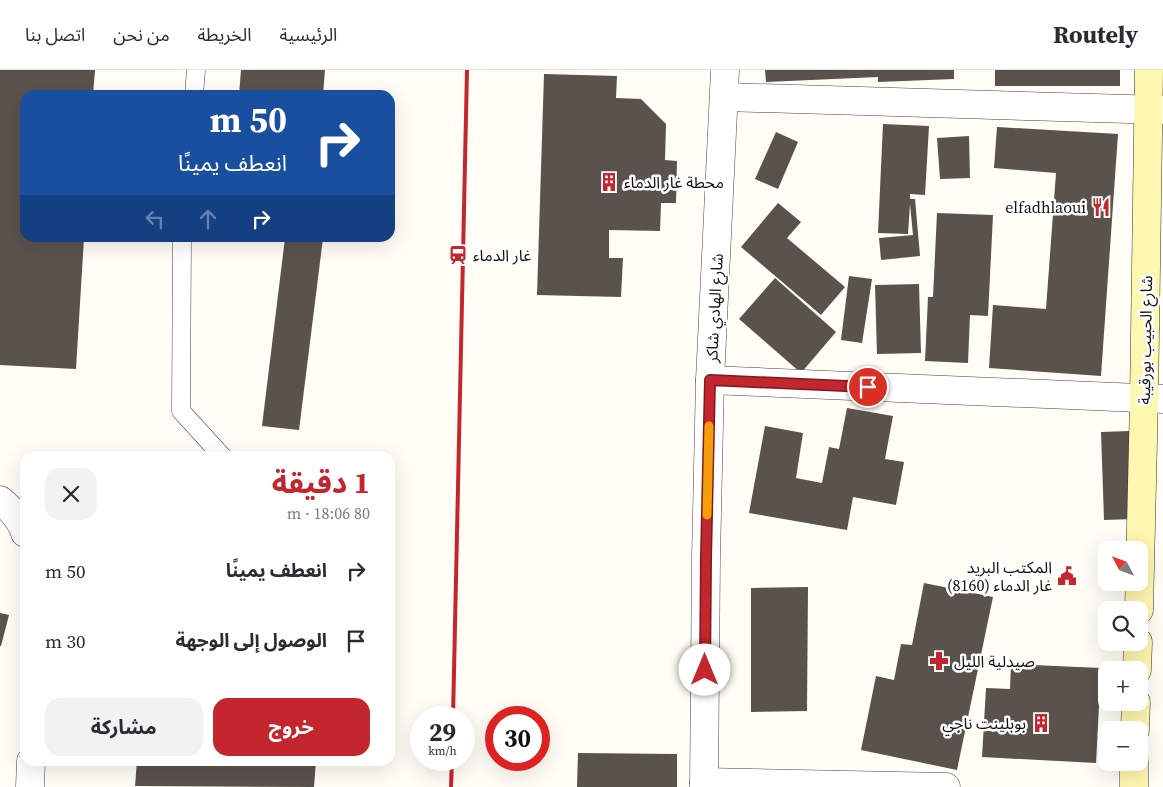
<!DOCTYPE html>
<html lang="ar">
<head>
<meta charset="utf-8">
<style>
  :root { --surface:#fff; --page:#f2f2f3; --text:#2b2b33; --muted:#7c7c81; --line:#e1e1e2; --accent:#c4262e }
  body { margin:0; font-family:"Source Serif 4","Noto Sans Arabic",serif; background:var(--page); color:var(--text); direction:rtl; height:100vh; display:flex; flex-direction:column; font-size:19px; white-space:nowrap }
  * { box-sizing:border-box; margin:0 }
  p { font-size:16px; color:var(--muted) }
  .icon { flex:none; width:28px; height:28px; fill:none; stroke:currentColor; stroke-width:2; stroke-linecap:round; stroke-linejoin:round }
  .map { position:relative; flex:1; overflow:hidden; direction:ltr }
  .panel { position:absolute; left:20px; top:381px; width:375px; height:315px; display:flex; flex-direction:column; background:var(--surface); border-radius:15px; box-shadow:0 5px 20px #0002; direction:rtl }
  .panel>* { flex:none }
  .hud { position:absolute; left:20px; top:20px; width:375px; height:152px; border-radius:15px; box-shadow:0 5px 20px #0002; direction:rtl; background:#1a4fa0; color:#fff; overflow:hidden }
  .needle { width:32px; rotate:311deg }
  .buttons { position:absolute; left:1098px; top:471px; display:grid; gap:10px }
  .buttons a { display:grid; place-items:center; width:50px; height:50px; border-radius:10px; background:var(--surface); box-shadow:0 5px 20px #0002; font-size:25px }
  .speed { position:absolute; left:410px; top:636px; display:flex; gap:10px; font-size:25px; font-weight:700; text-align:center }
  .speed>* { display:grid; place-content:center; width:65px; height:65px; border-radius:50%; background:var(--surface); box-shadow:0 5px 20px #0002; line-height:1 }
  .speed small { font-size:12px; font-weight:400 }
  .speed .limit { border:8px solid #d22; background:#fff; color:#111 }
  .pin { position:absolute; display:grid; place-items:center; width:42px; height:42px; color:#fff; margin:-21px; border:2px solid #fff; border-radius:50%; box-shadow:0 1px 5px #0007 }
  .me { position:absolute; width:55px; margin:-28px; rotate:0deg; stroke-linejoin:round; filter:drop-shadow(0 0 4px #0008) }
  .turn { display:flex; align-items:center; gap:18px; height:105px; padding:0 25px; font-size:22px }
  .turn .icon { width:65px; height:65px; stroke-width:2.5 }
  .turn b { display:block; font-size:35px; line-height:42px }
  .lanes { display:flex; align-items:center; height:48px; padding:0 25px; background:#0003; justify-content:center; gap:25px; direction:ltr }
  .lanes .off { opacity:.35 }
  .round { display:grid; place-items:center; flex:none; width:52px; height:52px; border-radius:15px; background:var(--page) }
  .headline { display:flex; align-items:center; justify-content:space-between; height:85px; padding:0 25px }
  h1 { font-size:30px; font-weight:700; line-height:38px; color:var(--accent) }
  .cta { display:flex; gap:10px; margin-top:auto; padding:10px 25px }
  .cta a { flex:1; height:58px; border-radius:15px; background:var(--accent); color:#fff; font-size:20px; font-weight:700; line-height:58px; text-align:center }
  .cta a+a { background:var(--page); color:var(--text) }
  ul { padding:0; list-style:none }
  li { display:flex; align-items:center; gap:15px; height:70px; padding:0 25px }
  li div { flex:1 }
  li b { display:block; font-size:19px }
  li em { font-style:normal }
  header { display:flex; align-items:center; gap:30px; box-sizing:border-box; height:70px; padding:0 25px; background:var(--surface); border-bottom:1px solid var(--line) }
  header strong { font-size:24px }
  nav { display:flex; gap:28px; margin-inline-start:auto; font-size:18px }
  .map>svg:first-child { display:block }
  .building { fill:#5a524d }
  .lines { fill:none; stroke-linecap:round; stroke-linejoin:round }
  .lane-casing { stroke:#444; stroke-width:19 }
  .street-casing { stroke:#444; stroke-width:29 }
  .secondary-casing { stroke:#333; stroke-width:29 }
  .lane { stroke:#fff; stroke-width:18 }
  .street { stroke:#fff; stroke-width:28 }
  .secondary { stroke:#fff6b0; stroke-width:28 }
  .rail { stroke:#c4262e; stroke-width:4 }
  .route-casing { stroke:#7f191e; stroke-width:12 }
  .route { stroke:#c4262e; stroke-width:9 }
  .slow { stroke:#f59e0b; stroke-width:9 }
  .labels { text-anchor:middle; stroke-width:5; stroke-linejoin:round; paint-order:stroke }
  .poi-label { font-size:16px; fill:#111; stroke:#fff; text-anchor:start }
  .street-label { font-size:16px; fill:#111; stroke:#fff }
</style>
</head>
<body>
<header>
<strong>Routely</strong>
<nav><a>الرئيسية</a><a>الخريطة</a><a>من نحن</a><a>اتصل بنا</a></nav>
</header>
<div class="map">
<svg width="1163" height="717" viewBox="0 0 1163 717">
  <rect width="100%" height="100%" fill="#fffdf5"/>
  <g class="building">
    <polygon points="0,0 95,0 93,25 25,25 25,168 84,168 76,299 0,295"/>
    <polygon points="241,0 325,0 323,25 239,25"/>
    <polygon points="765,0 954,0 954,9 878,12 878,7 766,12"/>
    <rect x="995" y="0" width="125" height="16"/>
    <polygon points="544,4 617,6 616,28 641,29 666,54 665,90 677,91 676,133 661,133 660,161 609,160 609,188 623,188 621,227 537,225"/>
    <polygon points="883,54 929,56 925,125 910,124 910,129 915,129 920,186 881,190 879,168 913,165 910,134 908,164 878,163"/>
    <polygon points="997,57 1118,64 1101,306 989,298 993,235 1046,239 1056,103 994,98"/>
    <polygon points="776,62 798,72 778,119 755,109"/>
    <polygon points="969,66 970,108 940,109 937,68"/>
    <polygon points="778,133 801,152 787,168 845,217 821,245 741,177"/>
    <polygon points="937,143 993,145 988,246 970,245 968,293 925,291 928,227 933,227"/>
    <polygon points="285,168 323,168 299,360 262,356"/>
    <polygon points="849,206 872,209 862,273 841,270"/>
    <polygon points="775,208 836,262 801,303 739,249"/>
    <polygon points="919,214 921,283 877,284 875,215"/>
    <polygon points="847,338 893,346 885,389 904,392 896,435 853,427 847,460 749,443 765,356 803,363 796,408 822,413 829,377 839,379"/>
    <polygon points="1129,361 1133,449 1104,450 1101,362"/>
    <polygon points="924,513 993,527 957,700 861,680 876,606 894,610 901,574 912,575"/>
    <polygon points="808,517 807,641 751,642 751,518"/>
    <polygon points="0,543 9,545 1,576 0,576"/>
    <polygon points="1011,594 1101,598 1096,693 982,687 986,618 1010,619"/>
    <polygon points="578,683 677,684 677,717 577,717"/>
    <polygon points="137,691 316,691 314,717 135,716"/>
  </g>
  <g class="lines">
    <g class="lane-casing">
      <g id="lane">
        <polyline points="194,25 196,0"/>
        <polyline points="182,168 181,341 222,386"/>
      </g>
    </g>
    <g class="street-casing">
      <g id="street">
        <polyline points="725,27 1163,40"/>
        <polyline points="710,310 1163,329"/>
        <path d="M 0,430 C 11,439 21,449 25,463"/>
        <polyline points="704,712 946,717"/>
        <polyline points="30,717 31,691"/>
        <polyline points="704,717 706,488 710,310 725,0"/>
      </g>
    </g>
    <g class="secondary-casing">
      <g id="secondary">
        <polyline points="1139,540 1144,329 1149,0"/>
        <polyline points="1137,600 1138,572"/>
        <polyline points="1135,660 1136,632"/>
        <polyline points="1134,717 1134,692"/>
      </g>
    </g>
    <use href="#lane" class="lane"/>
    <use href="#street" class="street"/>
    <use href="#secondary" class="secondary"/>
    <g class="rail">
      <polyline points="453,648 467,0"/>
      <polyline points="451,717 452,690"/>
    </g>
  </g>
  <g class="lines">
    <g class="route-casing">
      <polyline id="route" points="705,600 706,488 710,310 868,317"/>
    </g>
    <use href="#route" class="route"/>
    <polyline class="slow" points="707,445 709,356"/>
  </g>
  <defs>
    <g id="building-bare" transform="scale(1.5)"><path d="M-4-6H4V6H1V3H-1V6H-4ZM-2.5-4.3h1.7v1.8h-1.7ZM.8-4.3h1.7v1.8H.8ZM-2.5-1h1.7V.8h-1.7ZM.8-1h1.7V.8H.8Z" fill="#c4262e" stroke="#fff" stroke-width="2.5" paint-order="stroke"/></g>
    <g id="restaurant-bare" transform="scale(1.5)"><path d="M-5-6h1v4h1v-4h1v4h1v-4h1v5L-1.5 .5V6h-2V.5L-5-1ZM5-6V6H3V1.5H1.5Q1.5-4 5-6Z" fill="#c4262e" stroke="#fff" stroke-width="2.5" paint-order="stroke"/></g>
    <g id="station-bare" transform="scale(1.5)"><path d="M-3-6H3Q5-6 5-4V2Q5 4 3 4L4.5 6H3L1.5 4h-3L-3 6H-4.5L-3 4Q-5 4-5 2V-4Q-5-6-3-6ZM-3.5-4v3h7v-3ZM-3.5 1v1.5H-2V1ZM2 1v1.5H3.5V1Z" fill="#c4262e" stroke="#fff" stroke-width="2.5" paint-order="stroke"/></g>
    <g id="civic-bare" transform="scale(1.5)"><path d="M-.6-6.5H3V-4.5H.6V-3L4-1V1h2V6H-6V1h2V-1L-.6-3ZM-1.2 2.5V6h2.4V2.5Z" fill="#c4262e" stroke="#fff" stroke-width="2.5" paint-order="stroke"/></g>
    <g id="pharmacy-bare" transform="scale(1.5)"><path d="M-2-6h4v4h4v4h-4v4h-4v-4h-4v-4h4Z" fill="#c4262e" stroke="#fff" stroke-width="2.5" paint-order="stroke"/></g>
  </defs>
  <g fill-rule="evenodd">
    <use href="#building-bare" x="609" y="112"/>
    <use href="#restaurant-bare" x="1101" y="137"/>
    <use href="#station-bare" x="458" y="185"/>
    <use href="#civic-bare" x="1067" y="506"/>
    <use href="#pharmacy-bare" x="939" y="591"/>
    <use href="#building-bare" x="1041" y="653"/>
  </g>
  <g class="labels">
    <g class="poi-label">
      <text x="624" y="118">محطة غار الدماء</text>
      <text x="1086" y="143" text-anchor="end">elfadhlaoui</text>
      <text x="473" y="191">غار الدماء</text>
      <text x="1052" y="503" text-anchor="end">المكتب البريد<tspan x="1052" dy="18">غار الدماء (8160)</tspan></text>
      <text x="954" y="597">صيدلية الليل</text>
      <text x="1026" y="659" text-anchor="end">بوبلينت ناجي</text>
    </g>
    <g class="street-label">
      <text transform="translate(714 238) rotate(-87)" y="6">شارع الهادي شاكر</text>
      <text transform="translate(1145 270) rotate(-89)" y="6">شارع الحبيب بورقيبة</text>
    </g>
  </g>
</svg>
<div class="buttons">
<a><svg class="needle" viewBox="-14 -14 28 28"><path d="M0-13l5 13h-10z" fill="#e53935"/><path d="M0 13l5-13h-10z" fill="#7c7c81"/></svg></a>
<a><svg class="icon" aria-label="search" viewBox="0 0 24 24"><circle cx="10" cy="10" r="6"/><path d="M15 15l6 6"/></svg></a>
<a>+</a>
<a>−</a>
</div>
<div class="speed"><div>29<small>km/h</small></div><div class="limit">30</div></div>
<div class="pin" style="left:868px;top:317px;background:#d93025"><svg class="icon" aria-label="arrive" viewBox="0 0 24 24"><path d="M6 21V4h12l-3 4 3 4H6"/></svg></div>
<svg class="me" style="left:705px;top:600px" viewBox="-20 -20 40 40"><circle r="19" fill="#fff"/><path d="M0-13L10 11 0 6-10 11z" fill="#c4262e"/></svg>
<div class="hud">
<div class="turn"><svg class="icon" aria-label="right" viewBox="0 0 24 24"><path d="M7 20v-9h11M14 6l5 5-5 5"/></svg><div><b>50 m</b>انعطف يمينًا</div></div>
<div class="lanes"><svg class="icon off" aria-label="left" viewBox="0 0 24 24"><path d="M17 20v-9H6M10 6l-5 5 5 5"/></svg><svg class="icon off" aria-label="ahead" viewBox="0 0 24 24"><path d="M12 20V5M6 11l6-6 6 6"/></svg><svg class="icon" aria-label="right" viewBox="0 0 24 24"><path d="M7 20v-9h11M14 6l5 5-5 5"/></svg></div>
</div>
<section class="panel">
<div class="headline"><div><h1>1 دقيقة</h1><p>80 m · 18:06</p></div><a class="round"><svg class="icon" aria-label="close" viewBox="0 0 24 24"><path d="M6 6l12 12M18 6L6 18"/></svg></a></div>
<ul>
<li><svg class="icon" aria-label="right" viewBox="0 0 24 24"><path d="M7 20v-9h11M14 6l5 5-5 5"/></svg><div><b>انعطف يمينًا</b></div><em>50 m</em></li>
<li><svg class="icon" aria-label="arrive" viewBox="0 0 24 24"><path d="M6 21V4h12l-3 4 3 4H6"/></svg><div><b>الوصول إلى الوجهة</b></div><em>30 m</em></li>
</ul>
<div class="cta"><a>خروج</a><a>مشاركة</a></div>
</section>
</div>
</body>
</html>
